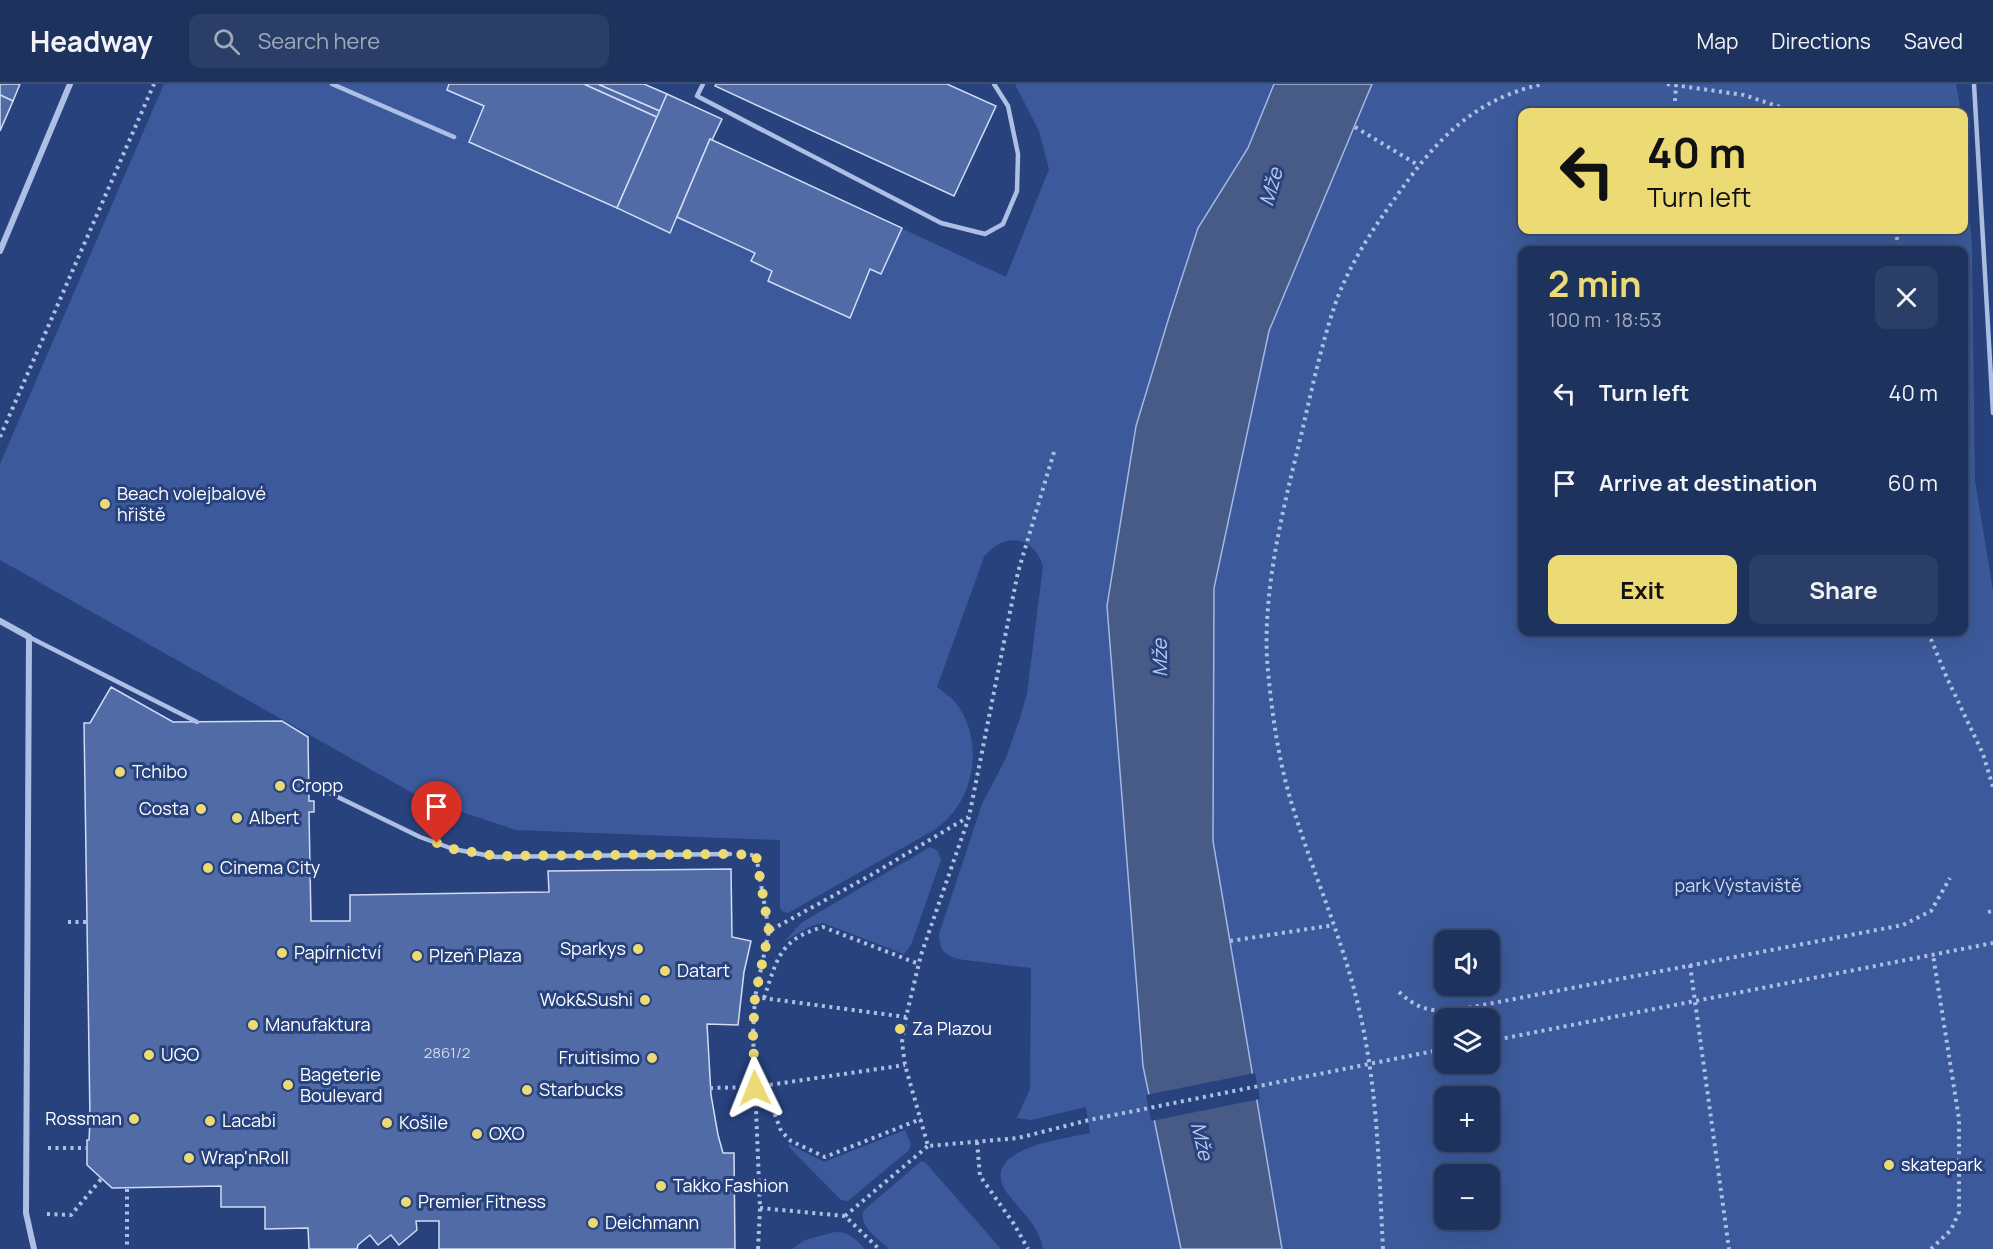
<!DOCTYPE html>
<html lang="en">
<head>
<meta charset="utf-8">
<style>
  :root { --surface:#1e325e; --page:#2b3e67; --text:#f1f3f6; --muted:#a1aabc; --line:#3c4d73; --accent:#ecda74 }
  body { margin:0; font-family:Manrope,sans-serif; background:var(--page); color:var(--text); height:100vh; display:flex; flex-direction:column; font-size:22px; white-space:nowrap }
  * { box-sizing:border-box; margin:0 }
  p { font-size:20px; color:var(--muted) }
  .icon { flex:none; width:33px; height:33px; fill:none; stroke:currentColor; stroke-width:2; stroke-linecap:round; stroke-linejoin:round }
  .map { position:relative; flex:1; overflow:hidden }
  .side { position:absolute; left:1518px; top:162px; width:450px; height:390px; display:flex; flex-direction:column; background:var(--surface); border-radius:12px; box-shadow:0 6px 24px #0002,0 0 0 2px var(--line) }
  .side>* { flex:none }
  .guide { position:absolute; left:1518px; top:24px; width:450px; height:126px; border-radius:12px; box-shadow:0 6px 24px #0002,0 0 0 2px var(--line); background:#ecda74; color:#111; overflow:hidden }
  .tools { position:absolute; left:1434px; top:846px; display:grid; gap:12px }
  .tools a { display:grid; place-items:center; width:66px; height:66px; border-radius:12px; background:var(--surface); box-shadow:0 6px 24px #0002,0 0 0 2px var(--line); font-size:30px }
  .pin { position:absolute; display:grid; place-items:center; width:51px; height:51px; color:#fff; margin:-62px -26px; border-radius:50% 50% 50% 0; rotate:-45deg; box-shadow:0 0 6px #0007 }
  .pin .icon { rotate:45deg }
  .me { position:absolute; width:66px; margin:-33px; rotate:358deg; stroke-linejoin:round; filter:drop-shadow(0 0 4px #0008) }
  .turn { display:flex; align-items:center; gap:21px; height:126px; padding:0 30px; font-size:27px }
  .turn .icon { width:78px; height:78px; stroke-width:2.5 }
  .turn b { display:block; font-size:42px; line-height:51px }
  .round { display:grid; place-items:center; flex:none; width:63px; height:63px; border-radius:12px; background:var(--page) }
  .head { display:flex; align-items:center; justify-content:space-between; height:102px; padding:0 30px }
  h1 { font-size:36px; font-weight:700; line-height:45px; color:var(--accent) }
  .cta { display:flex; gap:12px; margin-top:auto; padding:12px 30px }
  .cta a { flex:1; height:69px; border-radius:12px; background:var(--accent); color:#111; font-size:24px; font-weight:700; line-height:69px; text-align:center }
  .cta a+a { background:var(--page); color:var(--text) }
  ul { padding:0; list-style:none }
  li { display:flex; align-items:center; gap:18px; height:90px; padding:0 30px }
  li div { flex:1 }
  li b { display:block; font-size:22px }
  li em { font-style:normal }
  header { display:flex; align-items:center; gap:36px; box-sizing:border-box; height:84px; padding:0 30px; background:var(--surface); border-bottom:2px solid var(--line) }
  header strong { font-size:28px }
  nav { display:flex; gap:33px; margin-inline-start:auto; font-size:21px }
  .search { width:420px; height:54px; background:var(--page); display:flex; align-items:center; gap:15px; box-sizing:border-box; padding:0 21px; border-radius:12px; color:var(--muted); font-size:22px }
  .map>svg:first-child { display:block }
  .green { fill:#3c5a9b; fill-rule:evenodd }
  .water { fill:#485a86; stroke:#a2b8e5; stroke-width:1.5 }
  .pier { fill:#28427d }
  .building { fill:#506ba6; stroke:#d0dcf4; stroke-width:1.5 }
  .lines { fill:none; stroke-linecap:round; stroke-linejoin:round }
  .path { stroke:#aebfe5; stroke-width:4; stroke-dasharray:3 4.5; stroke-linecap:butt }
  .service { stroke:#aebfe5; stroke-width:4.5 }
  .minor { stroke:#aebfe5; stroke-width:6 }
  .route { stroke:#ecda74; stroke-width:10; stroke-dasharray:0 18 }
  .poi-dot { fill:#ecda74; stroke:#28427d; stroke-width:2 }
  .labels { text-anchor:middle; stroke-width:6; stroke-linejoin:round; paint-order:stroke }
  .number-label { font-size:15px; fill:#d3dae9 }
  .poi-label { font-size:18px; fill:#fff; stroke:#28427d; text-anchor:start }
  .park-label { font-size:18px; fill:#d0dcf4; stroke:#28427d }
  .water-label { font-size:20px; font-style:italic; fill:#b9c9ec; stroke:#28427d }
</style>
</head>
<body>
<header>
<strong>Headway</strong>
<div class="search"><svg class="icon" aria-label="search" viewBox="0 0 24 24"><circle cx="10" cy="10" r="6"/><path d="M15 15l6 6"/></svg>Search here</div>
<nav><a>Map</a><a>Directions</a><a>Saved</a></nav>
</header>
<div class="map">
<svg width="1993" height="1165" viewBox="0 0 1993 1165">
  <rect width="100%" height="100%" fill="#28427d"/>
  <g class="green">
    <path d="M 164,0 L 584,0 L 710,55 L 1006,193 L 1049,85 L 1039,47 L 1015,0 L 1274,0 L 1248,64 L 1198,144 L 1107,521 L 1143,982 L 1181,1165 L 1043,1165 C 1040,1143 1021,1127 1008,1110 C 975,1065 1063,1055 1090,1049 L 1086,1023 L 1031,1036 L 1017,1034 L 1030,1005 L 1031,884 L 957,875 C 942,869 940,866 939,850 L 982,720 L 1006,674 L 1020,634 L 1027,610 L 1043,482 C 1033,451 1004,448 984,473 L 937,603 C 943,608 950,612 955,618 C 986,657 975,719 934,746 L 788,829 L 782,827 L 780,824 L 780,756 L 516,746 L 423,715 L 0,476 L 0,380 Z"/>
    <path d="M 1372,0 L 1956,0 L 1961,28 L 1522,28 L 1522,146 L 1964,146 L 1964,53 L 1972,163 L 1975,397 L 1993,506 L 1993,1165 L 1282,1165 L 1213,757 L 1214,504 L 1269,247 ZM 1522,166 L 1964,166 L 1964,548 L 1522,548 ZM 1444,856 L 1490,856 L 1490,902 L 1444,902 ZM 1444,934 L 1490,934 L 1490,980 L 1444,980 ZM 1444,1012 L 1490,1012 L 1490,1058 L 1444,1058 ZM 1444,1090 L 1490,1090 L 1490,1136 L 1444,1136 Z"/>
    <polygon points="930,763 938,767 941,776 911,861 904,870 823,839 811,842 785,857 801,839"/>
    <polygon points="905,1046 911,1060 909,1066 848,1117 841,1116 789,1063 789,1060 824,1078"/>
    <path d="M 920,1078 L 925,1078 L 1001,1165 L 889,1165 C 879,1155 859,1143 863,1127 Z"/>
    <path d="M 835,1148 C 849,1148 856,1155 865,1165 L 792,1165 L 805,1156 Z"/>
  </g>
  <polygon class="water" points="1274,0 1372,0 1269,247 1214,504 1213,757 1282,1165 1181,1165 1143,982 1107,522 1136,342 1170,230 1198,144 1248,64"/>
  <polygon class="pier" points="1255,989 1260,1015 1151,1037 1146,1011"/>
  <g class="building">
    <polygon points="0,0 20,0 13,17 0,11"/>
    <polygon points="449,0 584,0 657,33 617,124 469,58 484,22 447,6"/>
    <polygon points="584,0 598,0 660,27 657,33"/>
    <polygon points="598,0 644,0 667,10 660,27"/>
    <polygon points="716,0 947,0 996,22 954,112 715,2"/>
    <polygon points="667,10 722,35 712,56 710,55 670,149 617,124"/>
    <polygon points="0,11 13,17 0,47"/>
    <polygon points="710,55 902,144 881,190 870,185 850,234 768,197 772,187 751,177 755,169 677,133"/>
    <polygon points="111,603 173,638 282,637 308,653 309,717 314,717 314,728 309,728 311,837 350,837 350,811 549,808 548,787 731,785 732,853 751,857 744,888 738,941 707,940 711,1011 718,1051 723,1069 734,1069 735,1165 439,1165 439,1137 416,1137 417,1146 399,1161 391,1151 378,1161 370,1151 358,1161 357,1165 309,1165 308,1144 265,1145 265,1123 221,1123 221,1102 112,1104 87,1081 87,1056 89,1056 90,1036 84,639 90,639"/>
  </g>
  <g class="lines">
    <g class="path">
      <polyline points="1667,0 1744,11 1795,28"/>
      <polyline points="1675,17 1676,1"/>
      <polyline points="1355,43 1418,81"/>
      <polyline points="1894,146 1901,166"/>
      <polyline points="0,353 154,0"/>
      <polyline points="1054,368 1018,488 969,733 921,871 906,933 902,958 905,981 928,1062 1018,1054 1089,1036 1444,965"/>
      <polyline points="1928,548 1947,594 1983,670 1993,703"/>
      <polyline points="750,771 756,771 769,847"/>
      <polyline points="1988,828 1993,827"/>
      <polyline points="68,838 87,838"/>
      <polyline points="1230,857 1334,841"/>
      <polyline points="1690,881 1729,1165"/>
      <path d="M 1399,908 C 1416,924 1428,927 1451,927 L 1903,841 L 1931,827 L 1950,794"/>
      <polyline points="755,913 906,933"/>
      <path d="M 764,914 C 777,876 779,855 823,843 L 919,880"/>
      <polyline points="1490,957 1993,859"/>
      <polyline points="764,1002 781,1047 791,1057 825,1073 921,1035"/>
      <polyline points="710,1004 755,1003 905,981"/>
      <polyline points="977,1058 980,1092 1014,1140 1028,1165"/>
      <polyline points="48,1064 87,1064"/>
      <polyline points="127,1105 127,1165"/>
      <polyline points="760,1124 845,1132 879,1165"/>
      <polyline points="47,1130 71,1131 102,1094"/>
      <polyline points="845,1132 928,1062"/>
      <polyline points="758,1165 760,1124 753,950 755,913 769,847 871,791 968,733"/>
      <path d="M 1383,1165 C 1379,1088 1378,1011 1361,934 C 1345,859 1312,788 1290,714 C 1278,672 1272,630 1268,587 C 1261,516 1281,433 1298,364 C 1310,315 1320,263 1337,215 C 1350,181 1370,149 1391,120 C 1432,61 1469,16 1543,0"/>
      <polyline points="1931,1165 1951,1146 1959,1128 1959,1035 1933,871"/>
    </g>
    <g class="service">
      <polyline points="332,0 454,53"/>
      <polyline points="703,0 697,12 941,139 985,150 1003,140 1017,107 1018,70 1008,22 994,0"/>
      <polyline points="1974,0 1993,329"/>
      <polyline points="29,553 197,638"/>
      <polyline points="309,699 420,753 453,765 496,773 730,770"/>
    </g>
    <g class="minor">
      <polyline points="0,167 70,0"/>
      <polyline points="0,537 29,553 26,1129 34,1165"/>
    </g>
  </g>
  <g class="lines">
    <polyline class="route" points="437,759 453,765 496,772 730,770 756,771 769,847 755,913 753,950 755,1004"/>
  </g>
  <g class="poi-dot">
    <circle cx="105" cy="420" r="6"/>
    <circle cx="120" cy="688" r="6"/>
    <circle cx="280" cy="702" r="6"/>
    <circle cx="201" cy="725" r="6"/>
    <circle cx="237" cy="734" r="6"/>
    <circle cx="208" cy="784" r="6"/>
    <circle cx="638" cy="865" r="6"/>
    <circle cx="282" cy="869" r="6"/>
    <circle cx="417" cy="872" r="6"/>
    <circle cx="665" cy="887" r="6"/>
    <circle cx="645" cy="916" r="6"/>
    <circle cx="253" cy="941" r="6"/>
    <circle cx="900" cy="945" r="6"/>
    <circle cx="149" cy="971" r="6"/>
    <circle cx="652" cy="974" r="6"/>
    <circle cx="288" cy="1001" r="6"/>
    <circle cx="527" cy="1006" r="6"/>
    <circle cx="134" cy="1035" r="6"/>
    <circle cx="210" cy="1037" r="6"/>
    <circle cx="387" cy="1039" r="6"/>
    <circle cx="477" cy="1050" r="6"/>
    <circle cx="189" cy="1074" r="6"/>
    <circle cx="1889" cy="1081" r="6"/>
    <circle cx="661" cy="1102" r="6"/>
    <circle cx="406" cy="1118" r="6"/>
    <circle cx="593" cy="1139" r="6"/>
  </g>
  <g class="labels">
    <g class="number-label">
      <text x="447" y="974">2861/2</text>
    </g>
    <g class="poi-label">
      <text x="117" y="416">Beach volejbalové<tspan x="117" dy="21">hřiště</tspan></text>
      <text x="132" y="694">Tchibo</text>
      <text x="292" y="708">Cropp</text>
      <text x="189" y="731" text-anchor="end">Costa</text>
      <text x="249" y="740">Albert</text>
      <text x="220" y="790">Cinema City</text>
      <text x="626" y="871" text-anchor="end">Sparkys</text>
      <text x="294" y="875">Papírnictví</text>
      <text x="429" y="878">Plzeň Plaza</text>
      <text x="677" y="893">Datart</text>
      <text x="633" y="922" text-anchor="end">Wok&amp;Sushi</text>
      <text x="265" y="947">Manufaktura</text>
      <text x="912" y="951">Za Plazou</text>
      <text x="161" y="977">UGO</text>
      <text x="640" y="980" text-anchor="end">Fruitisimo</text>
      <text x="300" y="997">Bageterie<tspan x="300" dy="21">Boulevard</tspan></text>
      <text x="539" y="1012">Starbucks</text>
      <text x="122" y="1041" text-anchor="end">Rossman</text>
      <text x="222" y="1043">Lacabi</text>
      <text x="399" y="1045">Košile</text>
      <text x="489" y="1056">OXO</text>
      <text x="201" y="1080">Wrap'nRoll</text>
      <text x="1901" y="1087">skatepark</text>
      <text x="673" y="1108">Takko Fashion</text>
      <text x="418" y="1124">Premier Fitness</text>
      <text x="605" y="1145">Deichmann</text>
    </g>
    <g class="park-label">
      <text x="1738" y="808">park Výstaviště</text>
    </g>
    <g class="water-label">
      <text transform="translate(1271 103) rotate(-74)" y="7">Mže</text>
      <text transform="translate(1160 574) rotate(-91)" y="7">Mže</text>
      <text transform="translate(1202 1057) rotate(77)" y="7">Mže</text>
    </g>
  </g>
</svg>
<div class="tools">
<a><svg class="icon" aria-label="sound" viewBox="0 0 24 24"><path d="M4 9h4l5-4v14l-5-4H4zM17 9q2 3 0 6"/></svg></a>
<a><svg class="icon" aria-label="layers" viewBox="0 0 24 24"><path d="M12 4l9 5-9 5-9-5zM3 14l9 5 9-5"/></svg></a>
<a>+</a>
<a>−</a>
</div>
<div class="pin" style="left:437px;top:759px;background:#d93025"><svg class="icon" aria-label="arrive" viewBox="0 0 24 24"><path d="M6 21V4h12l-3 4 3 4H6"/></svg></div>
<svg class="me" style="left:755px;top:1004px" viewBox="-20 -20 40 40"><path d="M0-17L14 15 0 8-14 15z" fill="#ecda74" stroke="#fff" stroke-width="4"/></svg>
<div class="guide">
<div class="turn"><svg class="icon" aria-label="left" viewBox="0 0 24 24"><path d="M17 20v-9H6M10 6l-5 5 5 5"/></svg><div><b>40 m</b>Turn left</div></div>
</div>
<section class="side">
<div class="head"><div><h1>2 min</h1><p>100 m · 18:53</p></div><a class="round"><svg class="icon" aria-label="close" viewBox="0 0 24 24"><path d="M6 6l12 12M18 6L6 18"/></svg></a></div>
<ul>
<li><svg class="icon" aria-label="left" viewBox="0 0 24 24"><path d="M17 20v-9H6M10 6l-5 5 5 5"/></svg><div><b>Turn left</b></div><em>40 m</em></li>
<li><svg class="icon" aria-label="arrive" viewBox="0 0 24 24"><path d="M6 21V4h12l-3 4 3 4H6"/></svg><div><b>Arrive at destination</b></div><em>60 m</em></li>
</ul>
<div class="cta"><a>Exit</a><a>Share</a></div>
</section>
</div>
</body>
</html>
